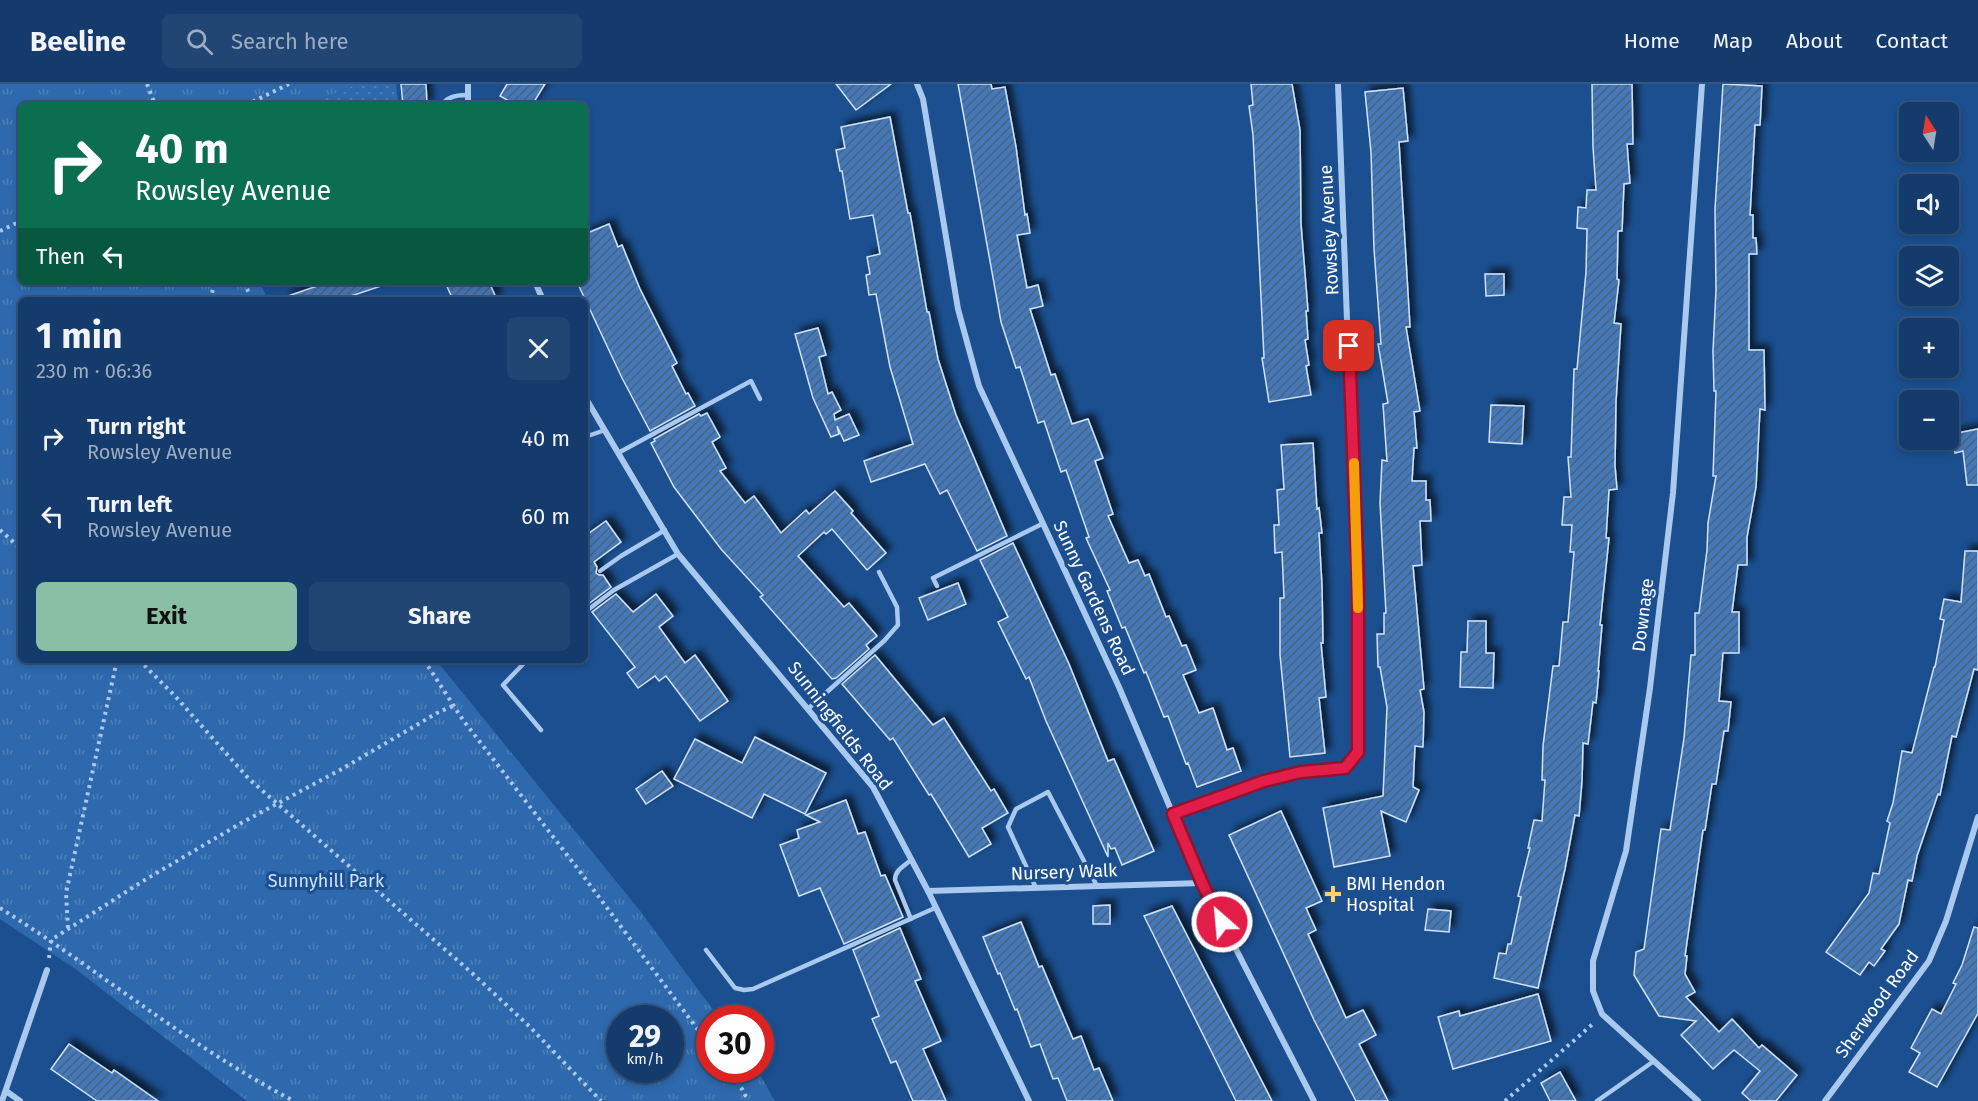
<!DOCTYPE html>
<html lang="en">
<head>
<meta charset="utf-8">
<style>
  :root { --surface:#143b6b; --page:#214673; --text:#f1f3f6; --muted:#9dadc1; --line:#33557e; --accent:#8abfa5 }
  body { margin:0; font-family:"Fira Sans",sans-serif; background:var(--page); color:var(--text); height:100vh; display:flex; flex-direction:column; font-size:22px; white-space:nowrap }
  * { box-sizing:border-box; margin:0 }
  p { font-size:20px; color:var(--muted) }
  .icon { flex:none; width:33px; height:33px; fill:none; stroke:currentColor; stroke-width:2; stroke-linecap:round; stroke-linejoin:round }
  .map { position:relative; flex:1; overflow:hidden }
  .panel { position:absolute; left:18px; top:213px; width:570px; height:366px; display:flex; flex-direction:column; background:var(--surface); border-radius:9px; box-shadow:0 3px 9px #0003,0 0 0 2px var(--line) }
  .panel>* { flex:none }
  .banner { position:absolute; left:18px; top:18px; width:570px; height:183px; border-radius:9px; box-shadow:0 3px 9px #0003,0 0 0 2px var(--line); background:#0b6e4f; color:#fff; overflow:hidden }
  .needle { width:39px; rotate:348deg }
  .tools { position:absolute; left:1899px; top:18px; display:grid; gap:12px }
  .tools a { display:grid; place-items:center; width:60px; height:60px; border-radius:9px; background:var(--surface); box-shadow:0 3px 9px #0003,0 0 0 2px var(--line); font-size:30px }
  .speed { position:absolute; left:606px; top:921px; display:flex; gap:12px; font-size:30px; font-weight:700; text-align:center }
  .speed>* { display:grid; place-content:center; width:78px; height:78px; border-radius:50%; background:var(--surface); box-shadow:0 3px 9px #0003,0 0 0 2px var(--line); line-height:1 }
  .speed small { font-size:15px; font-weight:400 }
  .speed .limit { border:9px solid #d22; background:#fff; color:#111 }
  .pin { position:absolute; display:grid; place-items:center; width:51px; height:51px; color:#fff; margin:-26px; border-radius:12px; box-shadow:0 3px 9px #0006 }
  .me { position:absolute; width:66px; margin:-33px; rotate:333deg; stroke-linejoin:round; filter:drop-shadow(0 0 4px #0008) }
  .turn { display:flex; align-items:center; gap:21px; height:126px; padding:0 18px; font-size:27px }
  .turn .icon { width:78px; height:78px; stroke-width:2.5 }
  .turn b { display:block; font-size:42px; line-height:51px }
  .then { display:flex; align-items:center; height:57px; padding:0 18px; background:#0003; gap:12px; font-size:22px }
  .round { display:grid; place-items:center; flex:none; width:63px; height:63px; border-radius:9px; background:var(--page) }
  .headline { display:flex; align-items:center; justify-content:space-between; height:102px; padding:0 18px }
  h1 { font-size:36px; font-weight:700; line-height:45px }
  .button { display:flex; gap:12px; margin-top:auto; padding:12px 18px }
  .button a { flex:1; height:69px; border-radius:9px; background:var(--accent); color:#111; font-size:24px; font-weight:700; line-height:69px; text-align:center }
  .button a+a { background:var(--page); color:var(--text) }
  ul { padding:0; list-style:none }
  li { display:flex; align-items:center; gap:18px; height:78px; padding:0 18px }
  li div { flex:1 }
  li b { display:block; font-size:22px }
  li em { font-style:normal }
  header { display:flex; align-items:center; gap:36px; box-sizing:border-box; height:84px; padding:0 30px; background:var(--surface); border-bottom:2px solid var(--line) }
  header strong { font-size:28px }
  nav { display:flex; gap:33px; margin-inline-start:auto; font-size:21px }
  .search { width:420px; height:54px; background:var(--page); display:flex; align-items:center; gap:15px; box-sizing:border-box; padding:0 21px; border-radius:9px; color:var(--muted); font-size:22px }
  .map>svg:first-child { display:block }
  .grass { fill:url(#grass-dots) }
  .park { fill:url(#park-tufts); fill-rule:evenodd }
  .building { fill:url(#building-hatch); stroke:#cfe3fa; stroke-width:1.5; filter:url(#shadow) }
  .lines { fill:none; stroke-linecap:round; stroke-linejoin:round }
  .path { stroke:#a9c9ee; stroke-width:4; stroke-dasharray:3 4.5; stroke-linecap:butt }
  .service { stroke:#a9c9ee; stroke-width:4.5 }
  .minor { stroke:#a9c9ee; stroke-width:6 }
  .route-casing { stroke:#92132f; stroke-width:15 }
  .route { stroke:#e11d48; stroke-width:10 }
  .slow { stroke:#f59e0b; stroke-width:10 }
  .poi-dot { fill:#ffd166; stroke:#1b4f8f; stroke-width:2 }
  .labels { text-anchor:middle; stroke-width:6; stroke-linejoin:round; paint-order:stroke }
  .street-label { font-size:18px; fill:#fff; stroke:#1b4f8f }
  .park-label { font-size:18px; fill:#cfe3fa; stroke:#1b4f8f }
  .poi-label { font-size:18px; fill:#fff; stroke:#1b4f8f; text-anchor:start }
</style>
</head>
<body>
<header>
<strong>Beeline</strong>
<div class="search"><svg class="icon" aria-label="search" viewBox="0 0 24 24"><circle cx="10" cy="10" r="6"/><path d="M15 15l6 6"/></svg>Search here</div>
<nav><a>Home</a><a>Map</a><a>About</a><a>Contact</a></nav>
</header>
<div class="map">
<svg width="1978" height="1017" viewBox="0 0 1978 1017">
  <defs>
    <pattern id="grass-dots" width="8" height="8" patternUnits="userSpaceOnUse" patternTransform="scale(1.5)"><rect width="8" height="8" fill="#2e69ad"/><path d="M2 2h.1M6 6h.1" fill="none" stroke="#4d80b9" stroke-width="1.8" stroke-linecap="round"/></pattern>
    <pattern id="park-tufts" width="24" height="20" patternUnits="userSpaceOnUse" patternTransform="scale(1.5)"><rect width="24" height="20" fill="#2e69ad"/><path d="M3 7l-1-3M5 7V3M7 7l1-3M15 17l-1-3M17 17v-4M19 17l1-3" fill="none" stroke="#4d80b9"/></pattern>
    <pattern id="building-hatch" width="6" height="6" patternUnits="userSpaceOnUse" patternTransform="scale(1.5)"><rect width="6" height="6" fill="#4478b7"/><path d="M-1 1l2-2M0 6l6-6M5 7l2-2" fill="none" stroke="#486282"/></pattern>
    <filter id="shadow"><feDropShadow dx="5.5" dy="-5.5" stdDeviation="3" flood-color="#0009"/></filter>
  </defs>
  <rect width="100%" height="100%" fill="#1b4f8f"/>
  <polygon class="grass" points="358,0 396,0 398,18 360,21 307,21"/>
  <path class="park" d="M 0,0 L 358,0 L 307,21 L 21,21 L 21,198 L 260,198 L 268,216 L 21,216 L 21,576 L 436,576 L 641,828 L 719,934 L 710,934 L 710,986 L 757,986 L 775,1017 L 247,1017 L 74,884 L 0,835 ZM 670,934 L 670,986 L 620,986 L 620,934 Z"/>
  <g class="building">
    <polygon points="401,0 426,0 427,21 403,21"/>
    <polygon points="507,0 545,0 532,21 516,21 500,12"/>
    <polygon points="836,0 891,0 856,26"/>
    <polygon points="958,0 991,0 992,5 1005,3 1016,63 1025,131 1027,130 1030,149 1017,151 1027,204 1038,201 1043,222 1030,225 1051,291 1055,290 1072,340 1088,335 1103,374 1095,377 1113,430 1108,432 1129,479 1138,476 1145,492 1149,490 1166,533 1169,532 1182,562 1186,561 1196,586 1183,591 1199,629 1213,624 1227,666 1233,664 1241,687 1197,703 1188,679 1186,680 1168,632 1164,633 1146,588 1144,589 1125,543 1122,544 1107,507 1110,506 1086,454 1089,453 1066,386 1061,388 1044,337 1038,339 1020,283 1016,284 1001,238"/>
    <polygon points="1251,0 1292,0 1300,46 1301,140 1308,227 1306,227 1308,255 1305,256 1309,281 1306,282 1311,311 1269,318 1262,274 1264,274 1253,51 1249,22 1253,21"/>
    <polygon points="1592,0 1632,0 1633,60 1627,60 1630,99 1624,100 1622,147 1618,147 1617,195 1619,196 1614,239 1621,240 1616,317 1615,382 1617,405 1609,406 1606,454 1609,454 1600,541 1602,541 1598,587 1599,587 1596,619 1593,618 1588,660 1583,659 1582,697 1579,732 1575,731 1565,785 1538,904 1494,894 1499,869 1506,870 1508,860 1511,860 1521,813 1518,812 1530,764 1528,764 1534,736 1542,737 1545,696 1542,696 1543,662 1553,582 1559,582 1563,538 1568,538 1574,468 1570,468 1572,441 1562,441 1564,413 1571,413 1568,373 1571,373 1574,285 1577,285 1586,188 1587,145 1577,144 1578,123 1586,124 1587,106 1596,106 1593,63"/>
    <polygon points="1723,0 1762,2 1760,41 1755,41 1750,131 1753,131 1753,154 1756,154 1757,170 1749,170 1749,266 1764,266 1765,326 1760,325 1756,403 1747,453 1747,481 1738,481 1732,528 1739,528 1739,569 1723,569 1719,617 1731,618 1728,647 1724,647 1716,700 1712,700 1705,746 1703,746 1685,872 1687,872 1685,890 1695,908 1686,913 1719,948 1732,935 1759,964 1762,961 1797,991 1776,1017 1751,1017 1742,1009 1760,987 1734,966 1713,985 1681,951 1696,937 1659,932 1634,891 1636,868 1644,865 1661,745 1670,746 1684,654 1691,571 1695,571 1695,529 1699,529 1707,466 1708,439 1716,392 1713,392 1716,307 1714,307 1713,267 1716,206 1715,125"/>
    <polygon points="1403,4 1408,57 1399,58 1410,243 1406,243 1420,327 1414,328 1417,364 1414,364 1412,397 1426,397 1426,416 1430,416 1431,437 1420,437 1422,481 1413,482 1424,605 1420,606 1424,628 1423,663 1415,662 1413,703 1419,706 1406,738 1381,727 1390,772 1334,783 1323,724 1383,712 1387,623 1380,583 1378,583 1377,550 1384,550 1384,529 1386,529 1380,419 1382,376 1387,377 1383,320 1388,319 1378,260 1381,260 1374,165 1371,68 1365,8"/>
    <polygon points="890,33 908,129 910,129 927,228 929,228 938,275 956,331 1007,452 977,467 947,406 940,410 925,380 871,398 864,377 913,360 890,283 876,210 869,211 866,191 870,190 867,173 880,170 873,131 850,135 842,87 840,87 836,66 845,64 841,43"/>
    <polygon points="609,140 618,163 622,161 640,205 677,279 672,282 686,310 688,309 695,322 650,347 622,294 577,198 585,198 585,150"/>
    <polygon points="1485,190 1504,190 1504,211 1486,212"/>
    <polygon points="329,198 383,198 384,201 339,216 285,216 285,213"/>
    <polygon points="445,198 489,198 497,216 453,216"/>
    <polygon points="818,244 826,271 819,273 828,310 832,308 841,326 834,330 835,336 849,330 859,351 844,357 837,342 839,350 831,353 813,314 795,250"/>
    <polygon points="1491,321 1524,322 1522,360 1489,358"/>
    <polygon points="707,329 720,353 712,358 726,384 720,387 745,419 754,412 781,449 806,426 809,430 835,407 853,427 851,429 886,469 867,486 832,445 826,450 824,448 798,472 844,523 849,519 877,552 866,561 869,565 836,594 832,595 760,513 763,511 721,465 674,403 651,359 655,357 654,355 699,330 701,332"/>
    <polygon points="1978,345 1978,401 1967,401 1963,367 1955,369 1952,350"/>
    <polygon points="1313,359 1317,425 1319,424 1322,449 1319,449 1322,502 1323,559 1321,559 1326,613 1319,614 1325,669 1290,673 1280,571 1280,514 1284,514 1282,468 1275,469 1274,441 1279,441 1277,406 1284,405 1281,361"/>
    <polygon points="606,437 621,458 594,478 597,483 596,489 599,491 603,491 611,503 587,521 585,519 585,452"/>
    <polygon points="1013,459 1069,580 1108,677 1114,675 1154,767 1122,781 1115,764 1111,765 1108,759 1108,773 1046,637 1029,593 1026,595 998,538 1008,533 980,476"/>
    <polygon points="1965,467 1978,467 1978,586 1974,585 1956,653 1952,652 1940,711 1938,710 1917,772 1912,797 1908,796 1899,840 1881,865 1885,867 1874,882 1869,878 1860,891 1826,868 1869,809 1873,789 1879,790 1890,739 1887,737 1893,719 1902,667 1912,669 1934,583 1935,583 1944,536 1940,535 1944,515 1961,518"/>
    <polygon points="958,499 966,520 928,536 919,514"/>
    <polygon points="616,510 633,528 656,510 673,532 659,543 685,579 695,571 728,617 700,637 666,592 659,597 655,592 638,604 627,589 635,583 592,528"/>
    <polygon points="1468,537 1486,537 1486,569 1494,569 1493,604 1460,603 1461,568 1467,568"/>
    <polygon points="875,571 933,641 944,634 991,707 994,705 1008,729 982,744 991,760 969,773 931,710 929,711 893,654 890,656 842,600"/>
    <polygon points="755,653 826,689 805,730 764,710 752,734 674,695 695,655 742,679"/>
    <polygon points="662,687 673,702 646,720 636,705"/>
    <polygon points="846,716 858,750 865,748 881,792 885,791 903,833 844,860 820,804 799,812 780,761 799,754 797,746 820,738 806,731"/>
    <polygon points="1281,727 1322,817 1306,824 1316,846 1308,850 1346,934 1363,926 1376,951 1359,960 1388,1017 1356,1017 1314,936 1229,751"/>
    <polygon points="1110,821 1110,840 1093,840 1093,822"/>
    <polygon points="1172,822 1272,1017 1236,1017 1144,832"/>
    <polygon points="1428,825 1451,827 1449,848 1425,846"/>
    <polygon points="1021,838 1039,883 1042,882 1073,955 1081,952 1094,986 1099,984 1113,1017 1067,1017 1058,994 1053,995 1040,960 1031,963 1017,925 1015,926 1000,889 998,890 983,853"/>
    <polygon points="1974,843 1978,844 1978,929 1937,1003 1909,988 1920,969 1911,964 1932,925 1941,930 1956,900 1953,899 1962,881"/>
    <polygon points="900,844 921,895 915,897 941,957 923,965 946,1017 913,1017 896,977 891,979 872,935 879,932 853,866"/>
    <polygon points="1538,910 1551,957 1453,985 1438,933 1459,927 1460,932"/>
    <polygon points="69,960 112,989 114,986 158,1017 97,1017 51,985"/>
    <polygon points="1560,988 1576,1017 1550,1017 1541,999"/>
  </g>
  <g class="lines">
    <g class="path">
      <polyline points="147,0 155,21"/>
      <polyline points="246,21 289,0"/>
      <polyline points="0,147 21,137"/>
      <polyline points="244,198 252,216"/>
      <polyline points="210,216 215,198"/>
      <polyline points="0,446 21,465"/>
      <polyline points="139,576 175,612 249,695 472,889 529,942 601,1017"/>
      <polyline points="424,576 463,636 581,789 710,962"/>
      <path d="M 0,824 C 99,886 190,963 294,1017"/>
      <polyline points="68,844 66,809 117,576"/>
      <polyline points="49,874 51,856 143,797 243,738 340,686 437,629 455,621"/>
      <polyline points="727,986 742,1005 748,1017"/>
      <polyline points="1505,1017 1595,938"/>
    </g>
    <g class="service">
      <path d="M 442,21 C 447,12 458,11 467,11"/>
      <polyline points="272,199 275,198"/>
      <polyline points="585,353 605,346"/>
      <polyline points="618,369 751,297 760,315"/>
      <polyline points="600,487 621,472 665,446"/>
      <polyline points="937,502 933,494 1042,440"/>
      <polyline points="585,528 614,506 678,470"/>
      <polyline points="527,576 503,601 541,646"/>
      <polyline points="809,624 884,557 898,541 897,523 879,488"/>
      <path d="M 911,776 C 904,782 895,786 895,796 L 911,835"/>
      <polyline points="1036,804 1008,743 1016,725 1048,708 1097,802"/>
      <polyline points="706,866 735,904 744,906 753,905 935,824"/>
      <polyline points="1597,1017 1654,977"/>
    </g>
    <g class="minor">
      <polyline points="917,0 923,15 958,225 979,302 1119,603 1202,799 1314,1017"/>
      <polyline points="468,21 468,0"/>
      <polyline points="535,198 543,216"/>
      <polyline points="585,313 678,470 873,703 928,807 1029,1017"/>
      <polyline points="1174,730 1264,697 1301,688 1345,684 1358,668 1357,498 1338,0"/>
      <polyline points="928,807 1202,799"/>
      <polyline points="6,1007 20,1017"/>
      <polyline points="2,1017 47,886"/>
      <polyline points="1698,1017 1602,930 1593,907 1593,877 1626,767 1650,604 1673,409 1702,0"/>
      <polyline points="1825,1017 1929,877 1946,837 1978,733"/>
    </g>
  </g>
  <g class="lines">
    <g class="route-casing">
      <polyline id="route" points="1222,838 1202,799 1173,730 1264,697 1301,688 1345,684 1358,668 1358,498 1349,262"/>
    </g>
    <use href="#route" class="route"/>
    <polyline class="slow" points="1354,379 1358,524"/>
  </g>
  <path class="poi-dot" d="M1330 801h6v6h6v6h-6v6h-6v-6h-6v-6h6z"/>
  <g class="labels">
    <g class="street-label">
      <text transform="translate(1329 146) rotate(-93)" y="6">Rowsley Avenue</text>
      <text transform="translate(1094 514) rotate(65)" y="6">Sunny Gardens Road</text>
      <text transform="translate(1643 531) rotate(-83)" y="6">Downage</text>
      <text transform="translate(840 642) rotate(52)" y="6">Sunningfields Road</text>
      <text transform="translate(1064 788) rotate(-2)" y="6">Nursery Walk</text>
      <text transform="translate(1877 920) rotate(-54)" y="6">Sherwood Road</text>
    </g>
    <g class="park-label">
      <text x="326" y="803">Sunnyhill Park</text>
    </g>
    <g class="poi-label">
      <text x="1346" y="806">BMI Hendon<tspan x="1346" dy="21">Hospital</tspan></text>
    </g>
  </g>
</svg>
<div class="tools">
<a><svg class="needle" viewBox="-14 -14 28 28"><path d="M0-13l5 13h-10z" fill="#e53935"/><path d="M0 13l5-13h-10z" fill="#9dadc1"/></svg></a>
<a><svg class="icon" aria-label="sound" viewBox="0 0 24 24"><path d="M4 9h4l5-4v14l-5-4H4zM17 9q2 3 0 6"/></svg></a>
<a><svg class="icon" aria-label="layers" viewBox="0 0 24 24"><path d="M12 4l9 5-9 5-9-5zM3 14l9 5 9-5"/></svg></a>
<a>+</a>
<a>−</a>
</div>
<div class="speed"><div>29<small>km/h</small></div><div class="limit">30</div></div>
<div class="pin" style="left:1349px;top:262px;background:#d93025"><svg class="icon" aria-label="arrive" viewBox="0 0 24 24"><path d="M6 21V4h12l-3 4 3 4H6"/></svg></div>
<svg class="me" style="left:1222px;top:838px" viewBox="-20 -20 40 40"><circle r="17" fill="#e11d48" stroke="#fff" stroke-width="3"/><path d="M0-11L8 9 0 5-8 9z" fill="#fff"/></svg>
<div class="banner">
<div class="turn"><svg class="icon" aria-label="right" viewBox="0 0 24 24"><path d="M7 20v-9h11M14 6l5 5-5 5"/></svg><div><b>40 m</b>Rowsley Avenue</div></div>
<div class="then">Then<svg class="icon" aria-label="left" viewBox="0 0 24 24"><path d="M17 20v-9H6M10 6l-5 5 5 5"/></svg></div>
</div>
<section class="panel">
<div class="headline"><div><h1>1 min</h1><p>230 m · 06:36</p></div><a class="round"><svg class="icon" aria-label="close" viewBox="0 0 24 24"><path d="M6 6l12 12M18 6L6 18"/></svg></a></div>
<ul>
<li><svg class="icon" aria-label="right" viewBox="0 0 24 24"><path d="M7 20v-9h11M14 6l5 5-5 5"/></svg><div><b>Turn right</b><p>Rowsley Avenue</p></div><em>40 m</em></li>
<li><svg class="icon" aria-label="left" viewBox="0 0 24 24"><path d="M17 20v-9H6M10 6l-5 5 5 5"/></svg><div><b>Turn left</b><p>Rowsley Avenue</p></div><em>60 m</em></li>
</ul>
<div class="button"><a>Exit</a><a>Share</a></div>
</section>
</div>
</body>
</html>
